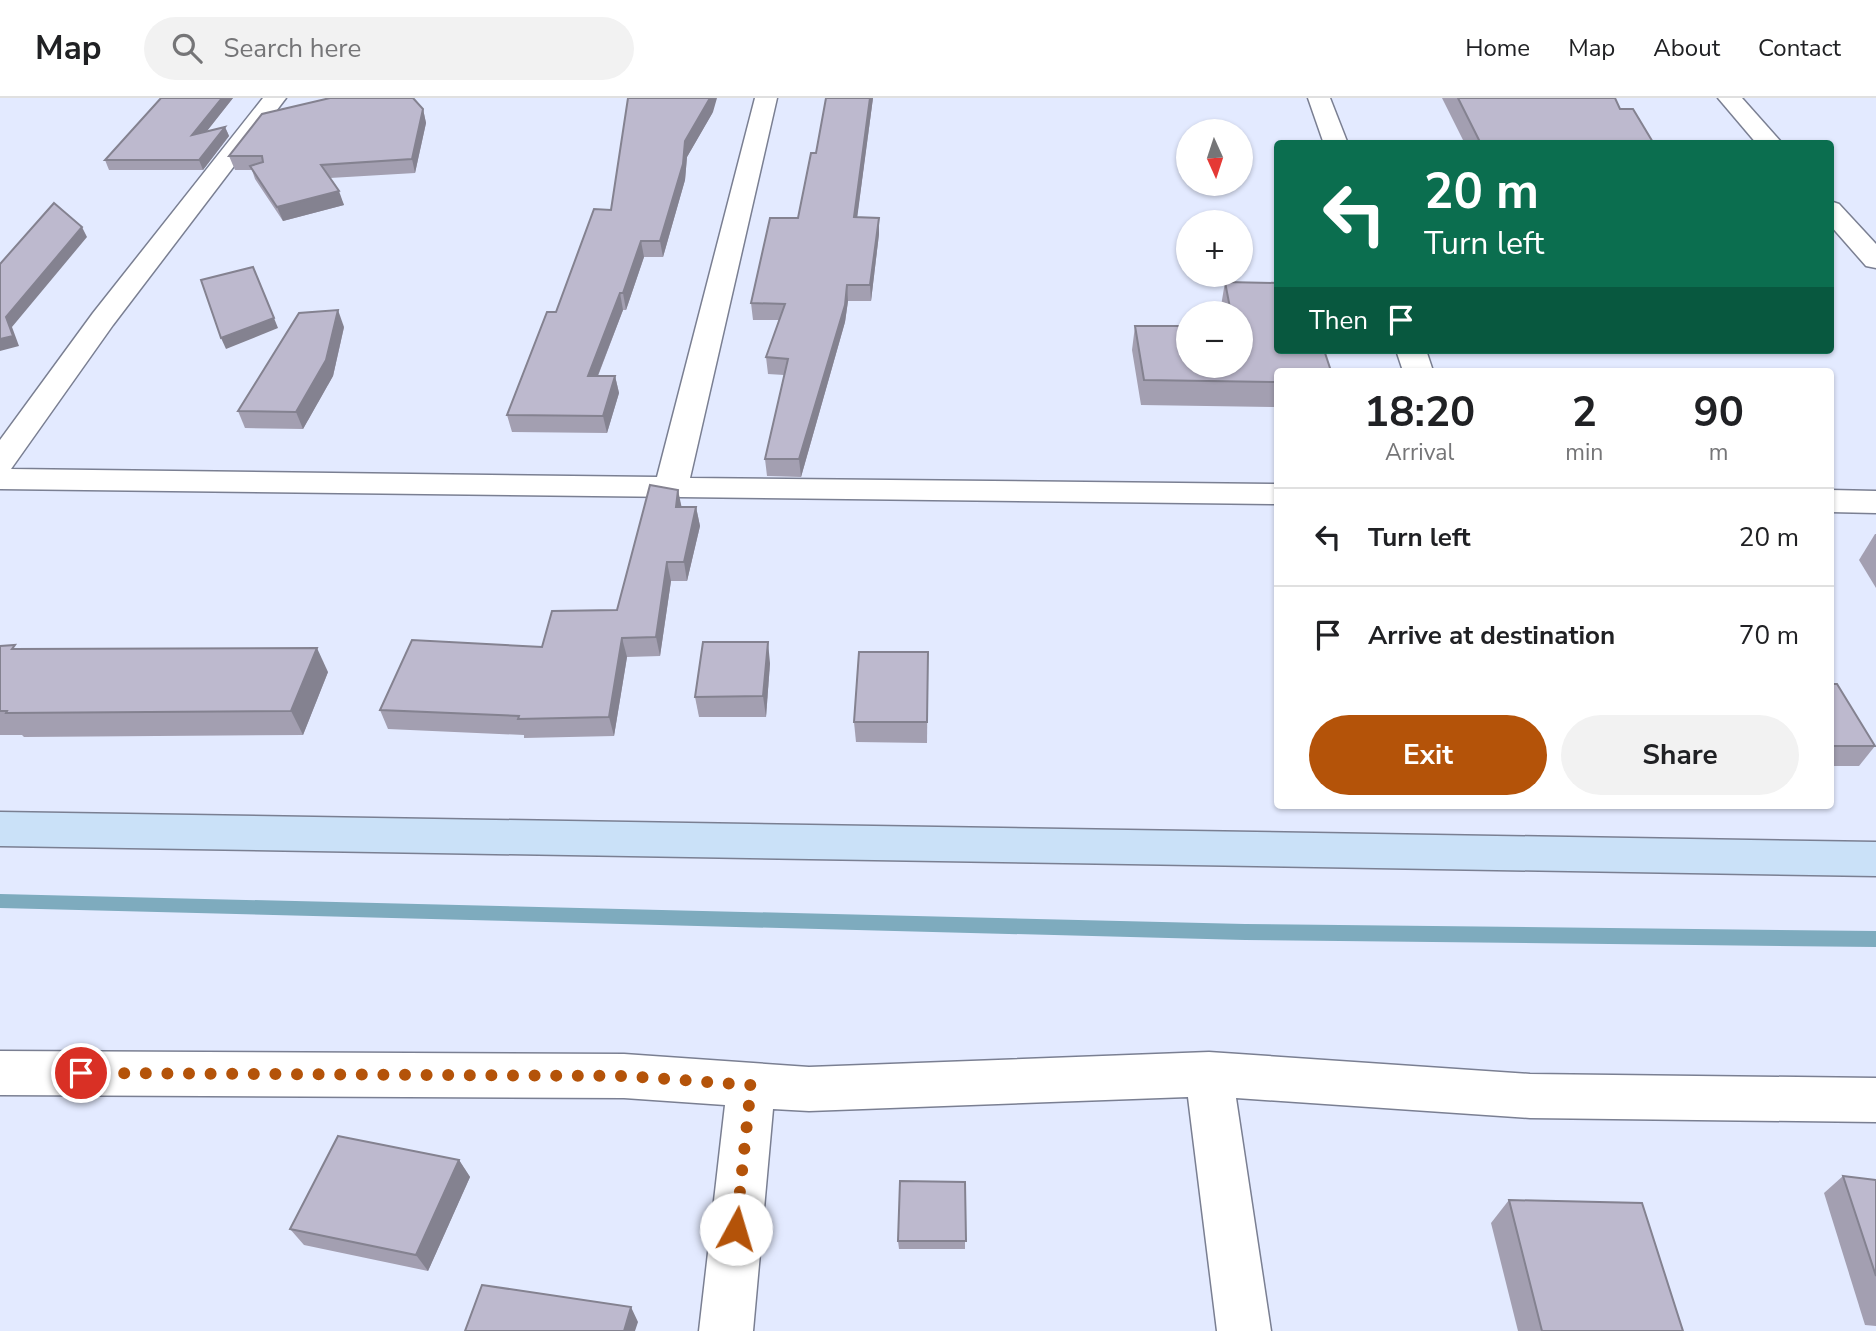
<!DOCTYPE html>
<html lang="en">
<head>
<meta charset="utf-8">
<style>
  :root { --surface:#fff; --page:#f2f2f2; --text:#202124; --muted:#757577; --line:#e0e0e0; --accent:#b45309 }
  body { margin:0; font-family:"Nunito Sans",sans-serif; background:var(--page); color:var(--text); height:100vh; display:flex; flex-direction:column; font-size:26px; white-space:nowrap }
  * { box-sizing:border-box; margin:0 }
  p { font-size:23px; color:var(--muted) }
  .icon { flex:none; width:38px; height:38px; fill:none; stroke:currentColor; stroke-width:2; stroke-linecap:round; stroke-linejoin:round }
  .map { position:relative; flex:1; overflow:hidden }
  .panel { position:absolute; left:1274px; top:270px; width:560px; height:441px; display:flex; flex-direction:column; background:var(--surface); border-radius:7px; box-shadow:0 2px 5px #0004 }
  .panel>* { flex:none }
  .top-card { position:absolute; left:1274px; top:42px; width:560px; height:214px; border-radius:7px; box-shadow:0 2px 5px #0004; background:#0b6e4f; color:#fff; overflow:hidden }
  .needle { width:46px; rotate:177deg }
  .buttons { position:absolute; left:1176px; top:21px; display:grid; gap:14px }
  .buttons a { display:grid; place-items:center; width:77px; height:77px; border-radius:50%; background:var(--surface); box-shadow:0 2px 5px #0004; font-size:35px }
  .pin { position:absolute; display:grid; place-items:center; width:60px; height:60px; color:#fff; margin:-30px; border:4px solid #fff; border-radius:50%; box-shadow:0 2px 7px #0007 }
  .me { position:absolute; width:77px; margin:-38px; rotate:6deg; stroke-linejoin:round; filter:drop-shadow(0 0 5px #0008) }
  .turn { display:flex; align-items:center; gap:24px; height:147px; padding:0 35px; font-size:32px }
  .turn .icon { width:91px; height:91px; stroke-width:2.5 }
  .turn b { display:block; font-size:49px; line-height:60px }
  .then { display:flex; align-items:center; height:66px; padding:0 35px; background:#0003; gap:14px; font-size:26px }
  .eta { display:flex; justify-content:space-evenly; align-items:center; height:119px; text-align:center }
  .eta b { font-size:42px; font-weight:700; line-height:49px }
  .button { display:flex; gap:14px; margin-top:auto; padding:14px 35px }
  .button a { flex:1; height:80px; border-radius:42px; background:var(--accent); color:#fff; font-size:28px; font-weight:700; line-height:80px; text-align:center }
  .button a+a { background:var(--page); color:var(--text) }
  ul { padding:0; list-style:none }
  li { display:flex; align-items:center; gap:21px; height:98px; padding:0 35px; border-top:2px solid var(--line) }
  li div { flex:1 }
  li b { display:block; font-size:26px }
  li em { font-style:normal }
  header { display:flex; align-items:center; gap:42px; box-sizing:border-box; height:98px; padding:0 35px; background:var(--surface); border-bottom:2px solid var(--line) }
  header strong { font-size:33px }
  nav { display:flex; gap:38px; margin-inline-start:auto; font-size:24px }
  .search { width:490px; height:63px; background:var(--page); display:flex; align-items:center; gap:18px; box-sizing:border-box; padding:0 24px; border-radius:38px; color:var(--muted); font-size:26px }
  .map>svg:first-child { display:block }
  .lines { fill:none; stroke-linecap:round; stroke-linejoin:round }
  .stream { fill:#7eabbe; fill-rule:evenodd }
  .street-casing { stroke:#7a7f92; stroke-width:3 }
  .secondary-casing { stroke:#7a7f92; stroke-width:3 }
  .street { fill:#fff; fill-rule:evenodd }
  .secondary { fill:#cae1f8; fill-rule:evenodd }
  .wall { fill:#a39fb1 }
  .shaded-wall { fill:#848290 }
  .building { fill:#bdb9ce; stroke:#848290; stroke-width:2 }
  .route { stroke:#b45309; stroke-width:12; stroke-dasharray:0 21.6 }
</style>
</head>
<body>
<header>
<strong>Map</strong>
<div class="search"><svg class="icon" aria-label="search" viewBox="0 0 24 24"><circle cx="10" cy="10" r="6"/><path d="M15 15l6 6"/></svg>Search here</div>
<nav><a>Home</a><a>Map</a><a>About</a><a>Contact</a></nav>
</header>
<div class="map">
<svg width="1876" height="1233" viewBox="0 0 1876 1233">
  <rect width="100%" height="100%" fill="#e3eaff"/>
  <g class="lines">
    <polygon class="stream" points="0,796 1245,826 1876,833 1876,849 1245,842 0,810"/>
    <g class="street-casing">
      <g id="street">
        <polygon points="263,0 286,0 113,227 11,371 657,379 755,0 777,0 690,380 1278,386 1278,406 0,391 0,342 93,215"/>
        <polygon points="1308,0 1330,0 1348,46 1324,46"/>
        <polygon points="1718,0 1742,0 1783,46 1757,46"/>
        <polygon points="1830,103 1839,106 1876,146 1876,170 1866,168 1830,127"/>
        <polygon points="1396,252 1426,252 1433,273 1403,273"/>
        <polygon points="1830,392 1876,393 1876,415 1830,414"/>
        <polygon points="0,953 624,956 809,969 1209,954 1530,976 1876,980 1876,1024 1530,1020 1236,1000 1271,1233 1217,1233 1188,999 809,1013 773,1011 753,1233 699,1233 725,1007 624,1000 0,997"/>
      </g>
    </g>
    <g class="secondary-casing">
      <polygon id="secondary" points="0,714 1876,744 1876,778 0,748"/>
    </g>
    <use href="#street" class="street"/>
    <use href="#secondary" class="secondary"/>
  </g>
  <g class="wall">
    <polygon points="161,0 233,0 206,34 225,29 229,38 203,72 109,72 105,62"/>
    <polygon points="826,0 873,0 857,119 879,136 871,203 848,203 845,224 801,379 767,378 765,361 784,277 768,276 766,259 779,222 753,222 751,205 798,120 816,55"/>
    <polygon points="1442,0 1615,0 1620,11 1654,46 1465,46"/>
    <polygon points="423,11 426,25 415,75 330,80 344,107 283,123 255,81 252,72 235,72 229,58"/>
    <polygon points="713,14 687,59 685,82 663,159 644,159 626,212 623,212 598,278 615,278 619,295 607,335 512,334 507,317 556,214 611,112"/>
    <polygon points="1225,184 1278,273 1278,309 1141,307 1132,252 1135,228 1241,268 1241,215 1222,215 1221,208"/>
    <polygon points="344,229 333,278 303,331 245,330 238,313"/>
    <polygon points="678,392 681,409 696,409 700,428 687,483 671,483 660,558 627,559 614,638 524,640 524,637 388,631 380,612 542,549 617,512"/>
    <polygon points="1875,436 1876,436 1876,490 1859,462"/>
    <polygon points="0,548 17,551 328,574 303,637 24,639 22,637 0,637"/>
    <polygon points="928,554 927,645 856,644 854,624"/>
    <polygon points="770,565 766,619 699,619 695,599"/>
    <polygon points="1830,586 1875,648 1859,668 1830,668"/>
    <polygon points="459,1062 470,1079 428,1173 304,1147 290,1131"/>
    <polygon points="1843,1078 1876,1082 1876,1228 1865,1227 1824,1095"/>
    <polygon points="965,1084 965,1151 899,1151 898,1143"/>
    <polygon points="1509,1102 1683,1233 1518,1233 1491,1125"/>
  </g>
  <g class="shaded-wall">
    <polygon points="222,0 233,0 196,47 192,37"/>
    <polygon points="710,0 717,0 713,14 687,59 685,82 663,159 660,143 685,43"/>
    <polygon points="870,0 873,0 855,136 854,119"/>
    <polygon points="423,11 426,25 415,75 412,61"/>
    <polygon points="225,29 229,38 203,72 199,62"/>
    <polygon points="339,93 344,107 283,123 277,109"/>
    <polygon points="879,120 879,136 871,203 870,187"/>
    <polygon points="82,129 87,139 12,229 19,248 0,253 0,241 6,219"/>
    <polygon points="641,143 644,159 626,212 623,195"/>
    <polygon points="847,187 848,203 845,224 801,379 799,361"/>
    <polygon points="620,195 623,212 591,295 588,278"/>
    <polygon points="338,212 344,229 333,278 303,331 296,314"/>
    <polygon points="274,220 278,230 226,251 221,240"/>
    <polygon points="615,278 619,295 607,335 603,318"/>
    <polygon points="678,392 682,411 676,409"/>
    <polygon points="696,409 700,428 687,483 684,464"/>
    <polygon points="667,464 671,483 660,558 656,539"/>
    <polygon points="622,540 627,559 614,638 609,619"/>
    <polygon points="768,544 770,565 766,619 763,598"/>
    <polygon points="317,550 328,574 303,637 291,613"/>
    <polygon points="459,1062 470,1079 428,1173 416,1157"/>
    <polygon points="631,1209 638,1224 635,1233 624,1233"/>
  </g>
  <g class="building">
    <polygon points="161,0 222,0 192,37 225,29 199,62 105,62"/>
    <polygon points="330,0 413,0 423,11 412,61 321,67 339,93 277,109 250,68 263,64 262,58 229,58 262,16"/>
    <polygon points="628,0 710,0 685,43 683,66 660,143 641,143 623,195 620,195 588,278 615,278 603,318 507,317 547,214 556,214 594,111 611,112"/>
    <polygon points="826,0 870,0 854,119 879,120 870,187 847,187 845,207 799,361 765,361 788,261 766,259 785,206 751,205 770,120 798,120 811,55 816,55"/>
    <polygon points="1458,0 1615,0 1620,11 1633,11 1654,46 1481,46"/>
    <polygon points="54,105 82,129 6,219 13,238 0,241 0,166"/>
    <polygon points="253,169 274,220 221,240 201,182"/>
    <polygon points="1225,184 1278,185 1278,252 1324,252 1331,273 1278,273 1278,284 1144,282 1135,228 1188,228 1188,268 1241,268 1241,215 1231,215"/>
    <polygon points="338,212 326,262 296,314 238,313 299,215"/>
    <polygon points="650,387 678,392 676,409 696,409 684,464 667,464 656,539 622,540 609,619 518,621 519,618 380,612 412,542 542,549 552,513 617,512"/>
    <polygon points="703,544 768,544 763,598 695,599"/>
    <polygon points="15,547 12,551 317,550 291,613 6,615 7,613 0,613 0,548"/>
    <polygon points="859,554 928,554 927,624 854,624"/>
    <polygon points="1830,586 1837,586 1875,648 1830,648"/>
    <polygon points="338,1038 459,1062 416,1157 290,1131"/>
    <polygon points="1843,1078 1876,1082 1876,1178"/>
    <polygon points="900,1083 965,1084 966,1143 898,1143"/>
    <polygon points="1509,1102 1642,1105 1683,1233 1542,1233"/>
    <polygon points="482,1187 631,1209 624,1233 465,1233"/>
  </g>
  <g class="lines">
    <polyline class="route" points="81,975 624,978 751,987 736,1131"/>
  </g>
</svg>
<div class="buttons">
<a><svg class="needle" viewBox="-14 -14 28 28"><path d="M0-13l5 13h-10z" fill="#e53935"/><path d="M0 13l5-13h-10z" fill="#757577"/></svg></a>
<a>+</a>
<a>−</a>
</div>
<div class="pin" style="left:81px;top:975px;background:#d93025"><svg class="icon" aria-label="arrive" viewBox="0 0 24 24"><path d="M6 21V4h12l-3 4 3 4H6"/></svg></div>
<svg class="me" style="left:736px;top:1131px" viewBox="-20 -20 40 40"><circle r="19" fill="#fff"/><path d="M0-13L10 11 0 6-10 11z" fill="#b45309"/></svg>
<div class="top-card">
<div class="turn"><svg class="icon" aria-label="left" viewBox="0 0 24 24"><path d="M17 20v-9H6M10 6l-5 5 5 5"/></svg><div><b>20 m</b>Turn left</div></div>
<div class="then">Then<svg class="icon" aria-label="arrive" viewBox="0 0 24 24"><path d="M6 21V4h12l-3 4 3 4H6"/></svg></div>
</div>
<section class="panel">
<div class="eta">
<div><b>18:20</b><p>Arrival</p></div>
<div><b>2</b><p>min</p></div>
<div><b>90</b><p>m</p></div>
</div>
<ul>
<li><svg class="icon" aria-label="left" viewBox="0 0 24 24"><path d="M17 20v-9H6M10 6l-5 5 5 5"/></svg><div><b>Turn left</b></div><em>20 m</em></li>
<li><svg class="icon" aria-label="arrive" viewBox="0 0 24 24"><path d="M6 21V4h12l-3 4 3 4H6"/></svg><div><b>Arrive at destination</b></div><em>70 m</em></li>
</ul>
<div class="button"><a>Exit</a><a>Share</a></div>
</section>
</div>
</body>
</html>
